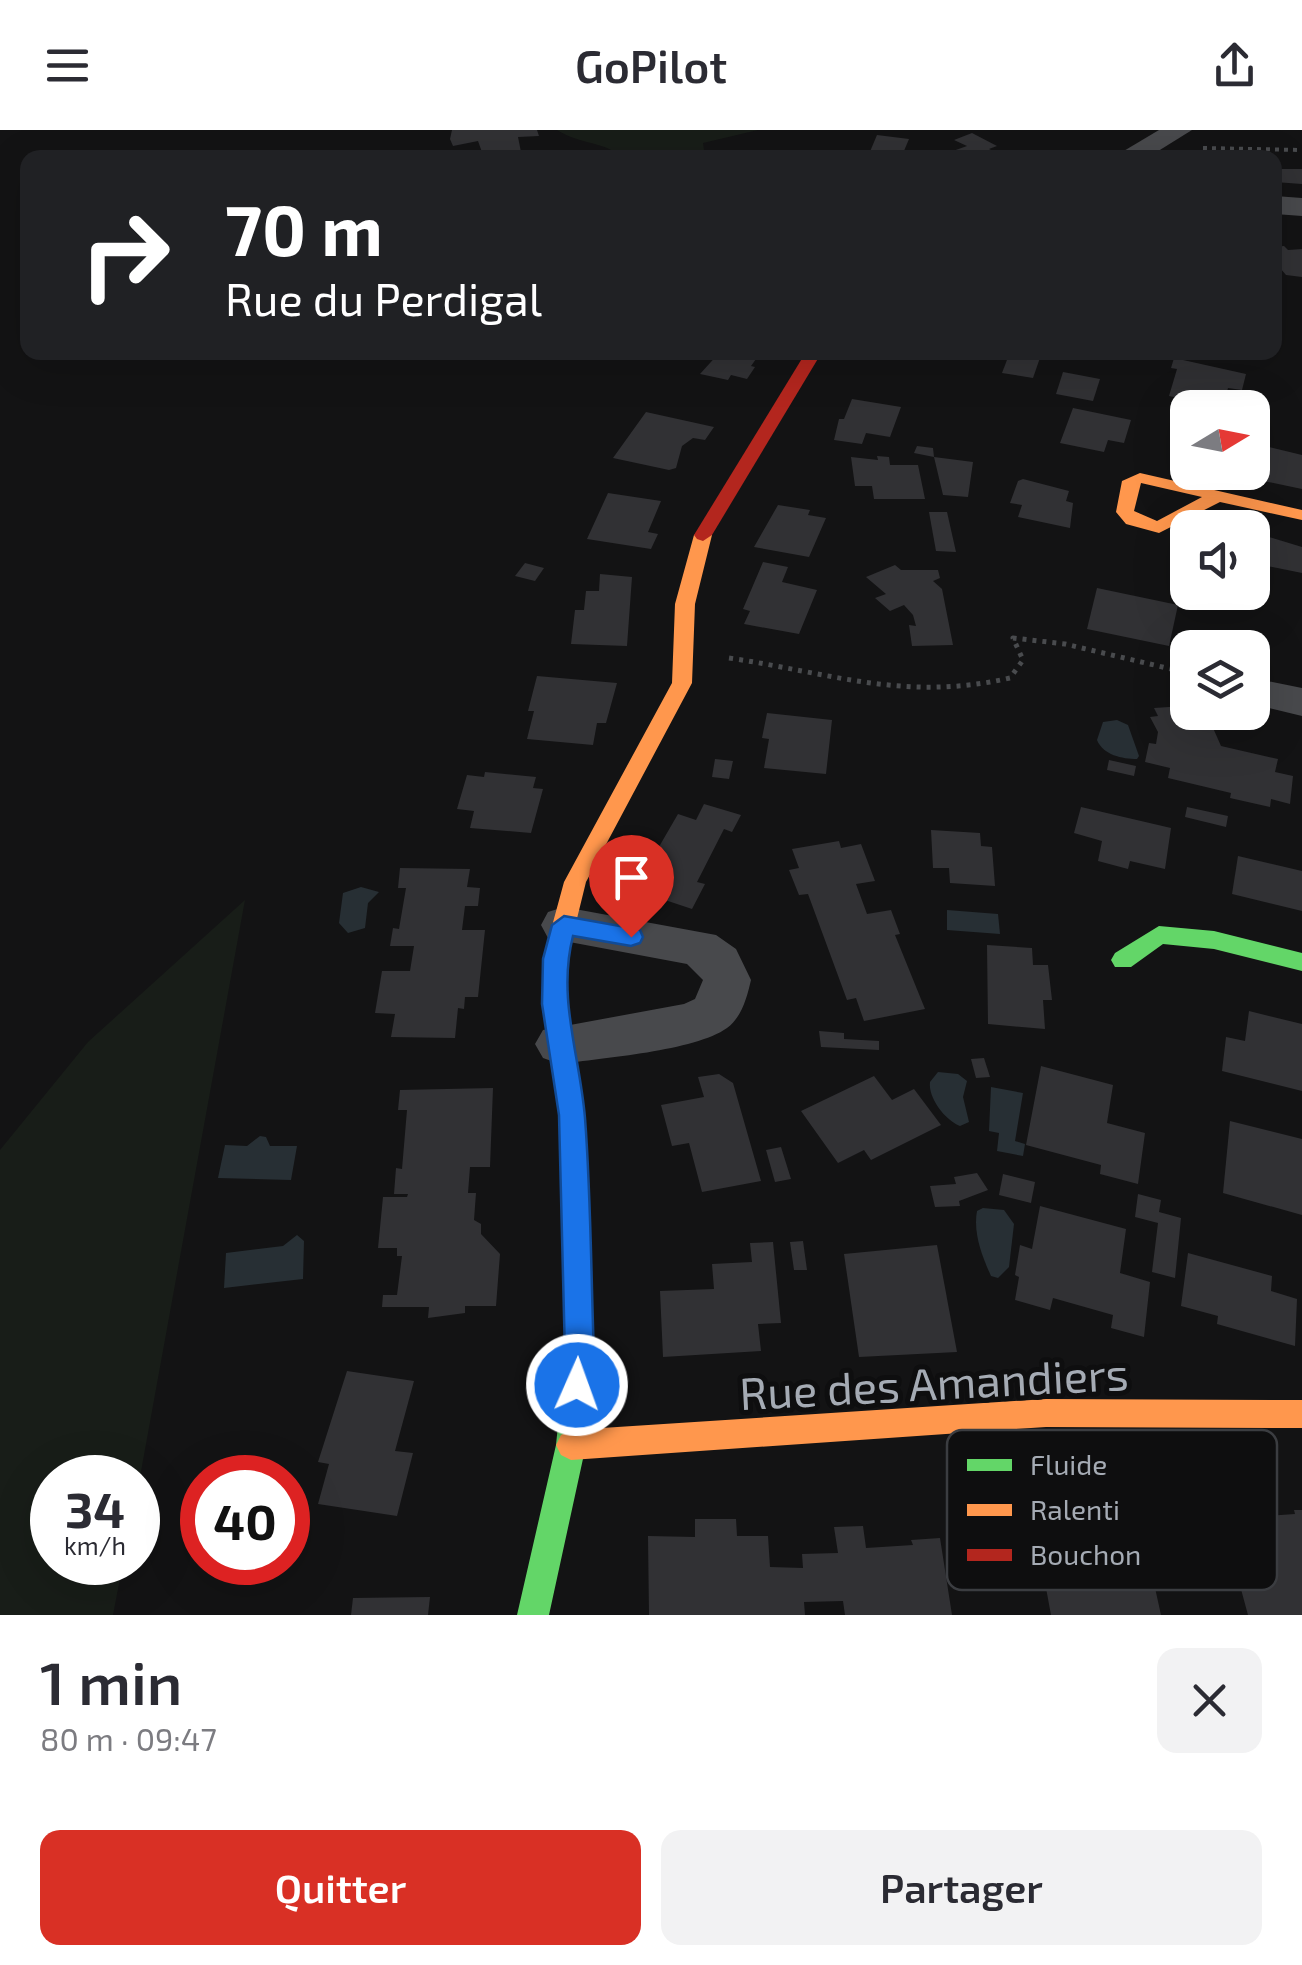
<!DOCTYPE html>
<html lang="fr">
<head>
<meta charset="utf-8">
<style>
  :root { --surface:#fff; --page:#f2f2f3; --text:#2b2b33; --muted:#7c7c81; --accent:#d93025 }
  body { margin:0; font-family:"Exo 2",sans-serif; background:var(--page); color:var(--text); height:100vh; display:flex; flex-direction:column; font-size:38px; white-space:nowrap }
  * { box-sizing:border-box; margin:0 }
  p { font-size:32px; color:var(--muted) }
  .icon { flex:none; width:55px; height:55px; fill:none; stroke:currentColor; stroke-width:2; stroke-linecap:round; stroke-linejoin:round }
  .map { position:relative; height:1485px; overflow:hidden }
  .sheet { display:flex; flex-direction:column; background:var(--surface); flex:1 }
  .sheet>* { flex:none }
  .top-card { position:absolute; left:20px; top:20px; width:1262px; height:210px; border-radius:20px; box-shadow:0 10px 40px #0002; background:#202124; color:#fff; overflow:hidden }
  .needle { width:65px; rotate:80deg }
  .buttons { position:absolute; left:1170px; top:260px; display:grid; gap:20px }
  .buttons a { display:grid; place-items:center; width:100px; height:100px; border-radius:20px; background:var(--surface); box-shadow:0 10px 40px #0002; font-size:50px }
  .speed { position:absolute; left:30px; top:1325px; display:flex; gap:20px; font-size:50px; font-weight:700; text-align:center }
  .speed>* { display:grid; place-content:center; width:130px; height:130px; border-radius:50%; background:var(--surface); box-shadow:0 10px 40px #0002; line-height:1 }
  .speed small { font-size:25px; font-weight:400 }
  .speed .limit { border:15px solid #d22; background:#fff; color:#111 }
  .pin { position:absolute; display:grid; place-items:center; width:85px; height:85px; color:#fff; margin:-102px -42px; border-radius:50% 50% 50% 0; rotate:-45deg; box-shadow:0 0 10px #0007 }
  .pin .icon { rotate:45deg }
  .me { position:absolute; width:110px; margin:-55px; rotate:2deg; stroke-linejoin:round; filter:drop-shadow(0 0 8px #0008) }
  .turn { display:flex; align-items:center; gap:35px; height:210px; padding:0 40px; font-size:45px }
  .turn .icon { width:130px; height:130px; stroke-width:2.5 }
  .turn b { display:block; font-size:70px; line-height:85px }
  .round { display:grid; place-items:center; flex:none; width:105px; height:105px; border-radius:20px; background:var(--page) }
  .head { display:flex; align-items:center; justify-content:space-between; height:170px; padding:0 40px }
  h1 { font-size:60px; font-weight:600; line-height:75px }
  .action { display:flex; gap:20px; margin-top:auto; padding:20px 40px }
  .action a { flex:1; height:115px; border-radius:20px; background:var(--accent); color:#fff; font-size:40px; font-weight:600; line-height:115px; text-align:center }
  .action a+a { background:var(--page); color:var(--text) }
  header { display:flex; justify-content:space-between; align-items:center; height:130px; padding:0 40px; background:var(--surface); font-size:45px; font-weight:600 }
  .map>svg:first-child { display:block }
  .green { fill:#181d18 }
  .water { fill:#272f34 }
  .building { fill:#313134 }
  .lines { fill:none; stroke-linecap:round; stroke-linejoin:round }
  .path-far1 { stroke:#494b4e; stroke-width:4; stroke-dasharray:4 5; stroke-linecap:butt }
  .path { stroke:#494b4e; stroke-width:5; stroke-dasharray:4 6; stroke-linecap:butt }
  .street { fill:#48494c; fill-rule:evenodd }
  .fast { fill:#63d668; fill-rule:evenodd }
  .slow { fill:#ff974d; fill-rule:evenodd }
  .jam { fill:#b3261e; fill-rule:evenodd }
  .route { fill:#1a73e8; stroke:#114b97; stroke-width:2.5 }
  .labels { text-anchor:middle; stroke-width:10; stroke-linejoin:round; paint-order:stroke }
  .near-street-label { font-size:45px; fill:#a5abb4; stroke:#0e0e0f }
  .key { fill:#0e0e0f; stroke:#3b3d41; stroke-width:2.5 }
  .key-label { font-size:28px; fill:#a5abb4 }
</style>
</head>
<body>
<header><svg class="icon" aria-label="menu" viewBox="0 0 24 24"><path d="M4 6h16M4 12h16M4 18h16"/></svg>GoPilot<svg class="icon" aria-label="share" viewBox="0 0 24 24"><path d="M12 15V3M7 8l5-5 5 5M5 13v7h14v-7"/></svg></header>
<div class="map">
<svg width="1302" height="1485" viewBox="0 0 1302 1485">
  <rect width="100%" height="100%" fill="#131314"/>
  <g class="green">
    <path d="M 557,0 L 758,0 L 703,13 L 705,27 L 622,28 C 606,11 580,15 557,0 Z"/>
    <polygon points="245,770 138,1358 138,1348 52,1348 52,1432 123,1433 113,1485 0,1485 0,1020 88,912"/>
  </g>
  <g class="water">
    <path d="M 1117,590 L 1128,595 L 1139,626 L 1137,629 C 1122,629 1103,625 1097,610 L 1103,592 Z"/>
    <polygon points="361,757 379,762 368,773 365,798 348,803 339,793 343,763"/>
    <polygon points="947,780 998,784 1000,804 947,800"/>
    <path d="M 938,942 L 958,944 L 967,951 L 963,967 L 969,992 L 960,996 C 945,990 928,968 930,952 Z"/>
    <polygon points="991,957 1023,963 1015,1011 1025,1014 1023,1026 997,1021 999,1003 989,1001"/>
    <polygon points="260,1006 266,1007 270,1016 297,1016 291,1050 218,1048 225,1015 247,1016"/>
    <path d="M 983,1078 L 1004,1080 L 1014,1094 L 1009,1137 L 998,1148 L 991,1146 C 982,1126 973,1103 977,1081 Z"/>
    <polygon points="297,1105 304,1111 303,1149 224,1158 226,1123 283,1116"/>
  </g>
  <g class="building">
    <polygon points="452,0 537,0 539,6 518,7 521,22 483,25 478,11 453,16 450,9"/>
    <polygon points="972,3 997,16 989,19 1004,27 1021,21 1030,25 1023,28 960,28 950,22 967,16 954,10"/>
    <polygon points="877,5 909,9 901,28 862,28 864,23 869,24"/>
    <polygon points="1275,39 1302,39 1302,54 1275,52"/>
    <polygon points="1284,116 1288,120 1302,119 1302,147 1286,145 1275,132 1275,117"/>
    <polygon points="720,222 750,222 750,228 756,229 751,236 755,237 747,249 731,245 728,250 700,244"/>
    <polygon points="1010,222 1042,222 1033,248 1002,243"/>
    <polygon points="1174,228 1246,244 1242,260 1228,258 1223,277 1169,266 1177,239 1171,238"/>
    <polygon points="1063,242 1100,249 1093,271 1056,264"/>
    <polygon points="852,269 901,277 890,307 866,303 862,314 834,310 839,289 844,289"/>
    <polygon points="1073,278 1131,290 1124,313 1108,310 1104,322 1060,313"/>
    <polygon points="646,282 655,284 714,297 705,310 693,308 682,316 676,338 669,340 613,328"/>
    <polygon points="1252,313 1302,325 1302,359 1249,348"/>
    <polygon points="917,316 933,318 934,327 973,332 968,367 943,365 934,327 914,323"/>
    <polygon points="877,326 889,327 890,335 918,335 925,369 874,369 872,356 855,356 851,327 878,330"/>
    <polygon points="1023,349 1069,361 1066,371 1073,373 1070,398 1018,387 1022,375 1010,373 1018,351"/>
    <polygon points="608,363 661,371 648,402 658,404 651,419 587,409"/>
    <polygon points="778,375 810,380 808,385 826,388 809,427 754,417"/>
    <polygon points="929,382 947,382 956,422 936,421"/>
    <polygon points="1252,407 1268,410 1269,407 1302,417 1302,443 1267,436 1265,447 1252,444"/>
    <polygon points="763,432 788,437 782,452 817,460 799,504 744,494 750,481 743,479"/>
    <polygon points="525,433 544,438 535,451 515,446"/>
    <polygon points="895,435 901,440 938,440 940,448 933,451 942,459 953,515 912,516 909,495 916,496 913,485 904,475 890,481 875,468 886,464 866,447"/>
    <polygon points="600,444 632,447 627,516 571,514 575,480 584,480 586,461 599,461"/>
    <polygon points="1097,458 1178,475 1169,516 1087,499"/>
    <polygon points="537,546 617,553 606,593 597,593 593,615 527,609 534,581 528,581"/>
    <polygon points="1184,576 1188,582 1206,582 1221,616 1278,629 1275,642 1293,646 1290,674 1271,669 1270,677 1230,668 1231,663 1168,648 1170,638 1145,632 1149,613 1156,614 1158,602 1150,587 1158,586 1154,578"/>
    <polygon points="767,583 832,590 826,644 764,638 769,609 762,608"/>
    <polygon points="715,629 733,631 729,649 712,647"/>
    <polygon points="1109,630 1136,636 1134,646 1107,640"/>
    <polygon points="485,642 536,647 533,658 543,659 531,703 470,698 474,681 457,679 467,645 484,647"/>
    <polygon points="704,674 741,685 732,702 724,699 697,752 705,754 692,779 644,763 648,756 638,753 678,684 696,690"/>
    <polygon points="1081,677 1171,698 1165,739 1130,731 1128,739 1098,731 1102,711 1074,703"/>
    <polygon points="1187,677 1228,686 1226,697 1185,687"/>
    <polygon points="931,700 980,703 981,716 992,717 995,756 950,753 949,738 933,738"/>
    <polygon points="839,711 841,718 861,714 875,751 856,754 867,784 891,780 900,804 895,805 925,879 864,891 856,868 847,870 808,764 799,765 789,740 799,738 792,719"/>
    <polygon points="1238,726 1302,741 1302,781 1232,764"/>
    <polygon points="400,738 470,739 467,757 480,758 478,776 465,776 462,800 485,800 478,867 465,867 464,879 458,878 455,908 391,907 395,884 375,883 382,841 410,841 414,816 390,816 393,798 399,799 406,758 398,758"/>
    <polygon points="987,815 1032,818 1033,835 1048,835 1052,870 1043,870 1045,899 988,894"/>
    <polygon points="1249,881 1302,894 1302,961 1222,941 1226,907 1245,911"/>
    <polygon points="819,901 844,903 844,909 879,911 879,920 821,917"/>
    <polygon points="984,928 990,947 976,948 971,929"/>
    <polygon points="1041,936 1113,955 1107,993 1145,1003 1138,1054 1100,1044 1101,1035 1026,1015"/>
    <polygon points="719,944 733,953 761,1051 702,1062 689,1013 672,1016 661,975 704,967 698,947"/>
    <polygon points="874,946 892,970 914,959 941,995 871,1030 864,1020 838,1033 801,981"/>
    <polygon points="493,958 490,1037 470,1037 468,1063 476,1063 474,1090 481,1094 481,1104 500,1124 496,1176 465,1176 465,1183 428,1188 429,1177 382,1177 383,1165 397,1165 402,1126 397,1126 397,1118 378,1118 383,1067 407,1067 408,1064 394,1064 396,1038 402,1039 407,980 398,980 400,960"/>
    <polygon points="1230,991 1302,1009 1302,1085 1223,1063"/>
    <polygon points="781,1017 791,1049 775,1052 766,1020"/>
    <polygon points="977,1043 988,1060 959,1071 960,1076 935,1077 930,1056 956,1054 954,1047"/>
    <polygon points="1003,1044 1035,1052 1031,1073 999,1065"/>
    <polygon points="1138,1064 1161,1070 1159,1082 1181,1088 1175,1148 1152,1142 1158,1093 1135,1087"/>
    <polygon points="1040,1076 1126,1099 1120,1143 1150,1152 1144,1207 1111,1198 1113,1185 1053,1168 1050,1180 1015,1170 1019,1147 1015,1145 1020,1115 1032,1119"/>
    <polygon points="803,1111 807,1140 794,1140 790,1112"/>
    <polygon points="773,1112 781,1193 758,1194 761,1221 663,1227 660,1161 714,1159 712,1134 752,1132 750,1113"/>
    <polygon points="937,1115 957,1222 859,1227 844,1124"/>
    <polygon points="1188,1123 1272,1146 1271,1161 1297,1169 1295,1216 1217,1194 1218,1186 1181,1176"/>
    <polygon points="347,1241 414,1251 395,1321 413,1323 397,1386 318,1374 329,1334 318,1332"/>
    <polygon points="1135,1367 1161,1485 1051,1485 1034,1393 1078,1392 1073,1370"/>
    <polygon points="1294,1380 1302,1380 1302,1485 1248,1485 1222,1389 1295,1384"/>
    <polygon points="695,1389 736,1389 737,1406 768,1406 770,1437 803,1438 802,1424 838,1423 834,1397 863,1396 866,1418 913,1415 911,1410 940,1408 952,1485 845,1485 843,1471 804,1472 805,1485 649,1485 648,1406 695,1407"/>
    <polygon points="430,1467 428,1485 351,1485 353,1468"/>
  </g>
  <g class="lines">
    <polyline class="path-far1" points="1203,18 1302,20"/>
    <path class="path" d="M 729,528 C 831,543 905,572 1010,548 L 1023,530 L 1013,508 L 1065,514 L 1188,543"/>
    <g class="street">
      <polygon points="1159,0 1192,0 1147,28 1112,28"/>
      <polygon points="1275,66 1302,68 1302,86 1275,84"/>
      <polygon points="1252,548 1302,558 1302,586 1252,574"/>
      <path d="M 564,777 L 716,805 L 736,819 L 751,850 C 747,867 742,887 727,898 C 695,921 602,928 560,934 L 543,928 L 535,914 L 543,900 L 684,874 L 695,869 L 703,850 L 687,834 L 548,808 L 541,795 L 548,782 Z"/>
    </g>
    <g class="fast">
      <polygon points="1159,796 1214,801 1302,823 1302,841 1214,819 1163,814 1131,837 1115,837 1111,830 1115,823"/>
      <polygon points="560,898 569,901 572,908 585,985 593,1226 586,1315 549,1485 517,1485 556,1315 565,1226 559,985 548,908 551,901"/>
    </g>
    <g class="slow">
      <path d="M 1140,343 L 1302,380 L 1302,390 L 1220,372 L 1159,403 L 1126,394 L 1116,382 L 1122,351 ZM 1141,353 L 1202,367 L 1157,391 L 1134,381 Z"/>
      <polygon points="703,399 712,405 695,474 692,553 586,752 567,829 566,873 572,908 569,915 560,918 551,915 542,873 543,829 564,752 672,553 675,474 694,405"/>
      <polygon points="1046,1269 1302,1270 1302,1298 1046,1297 571,1330 561,1325 556,1315 561,1305 571,1300"/>
    </g>
    <polygon class="jam" points="806,222 822,222 712,405 703,411 697,409 694,405"/>
  </g>
  <path class="route" d="M 564,786 L 631,798 L 640,800 L 643,807 L 640,813 L 631,816 L 573,806 C 557,868 580,926 585,988 C 591,1066 591,1146 594,1226 L 587,1265 L 577,1269 L 566,1265 L 562,1255 L 565,1226 L 559,985 L 542,874 L 543,829 L 552,795 Z"/>
  <g class="labels">
    <g class="near-street-label">
      <text transform="translate(934 1254) rotate(-3)" y="16">Rue des Amandiers</text>
    </g>
  </g>
  <rect x="947" y="1300" width="330" height="160" rx="15" class="key"/>
  <rect x="967" y="1329" width="45" height="12" fill="#63d668"/>
  <rect x="967" y="1374" width="45" height="12" fill="#ff974d"/>
  <rect x="967" y="1419" width="45" height="12" fill="#b3261e"/>
  <g class="key-label">
    <text x="1030" y="1345">Fluide</text>
    <text x="1030" y="1390">Ralenti</text>
    <text x="1030" y="1435">Bouchon</text>
  </g>
</svg>
<div class="buttons">
<a><svg class="needle" viewBox="-14 -14 28 28"><path d="M0-13l5 13h-10z" fill="#e53935"/><path d="M0 13l5-13h-10z" fill="#7c7c81"/></svg></a>
<a><svg class="icon" aria-label="sound" viewBox="0 0 24 24"><path d="M4 9h4l5-4v14l-5-4H4zM17 9q2 3 0 6"/></svg></a>
<a><svg class="icon" aria-label="layers" viewBox="0 0 24 24"><path d="M12 4l9 5-9 5-9-5zM3 14l9 5 9-5"/></svg></a>
</div>
<div class="speed"><div>34<small>km/h</small></div><div class="limit">40</div></div>
<div class="pin" style="left:631px;top:807px;background:#d93025"><svg class="icon" aria-label="arrive" viewBox="0 0 24 24"><path d="M6 21V4h12l-3 4 3 4H6"/></svg></div>
<svg class="me" style="left:577px;top:1255px" viewBox="-20 -20 40 40"><circle r="17" fill="#1a73e8" stroke="#fff" stroke-width="3"/><path d="M0-11L8 9 0 5-8 9z" fill="#fff"/></svg>
<div class="top-card">
<div class="turn"><svg class="icon" aria-label="right" viewBox="0 0 24 24"><path d="M7 20v-9h11M14 6l5 5-5 5"/></svg><div><b>70 m</b>Rue du Perdigal</div></div>
</div>
</div>
<section class="sheet">
<div class="head"><div><h1>1 min</h1><p>80 m · 09:47</p></div><a class="round"><svg class="icon" aria-label="close" viewBox="0 0 24 24"><path d="M6 6l12 12M18 6L6 18"/></svg></a></div>
<div class="action"><a>Quitter</a><a>Partager</a></div>
</section>
</body>
</html>
